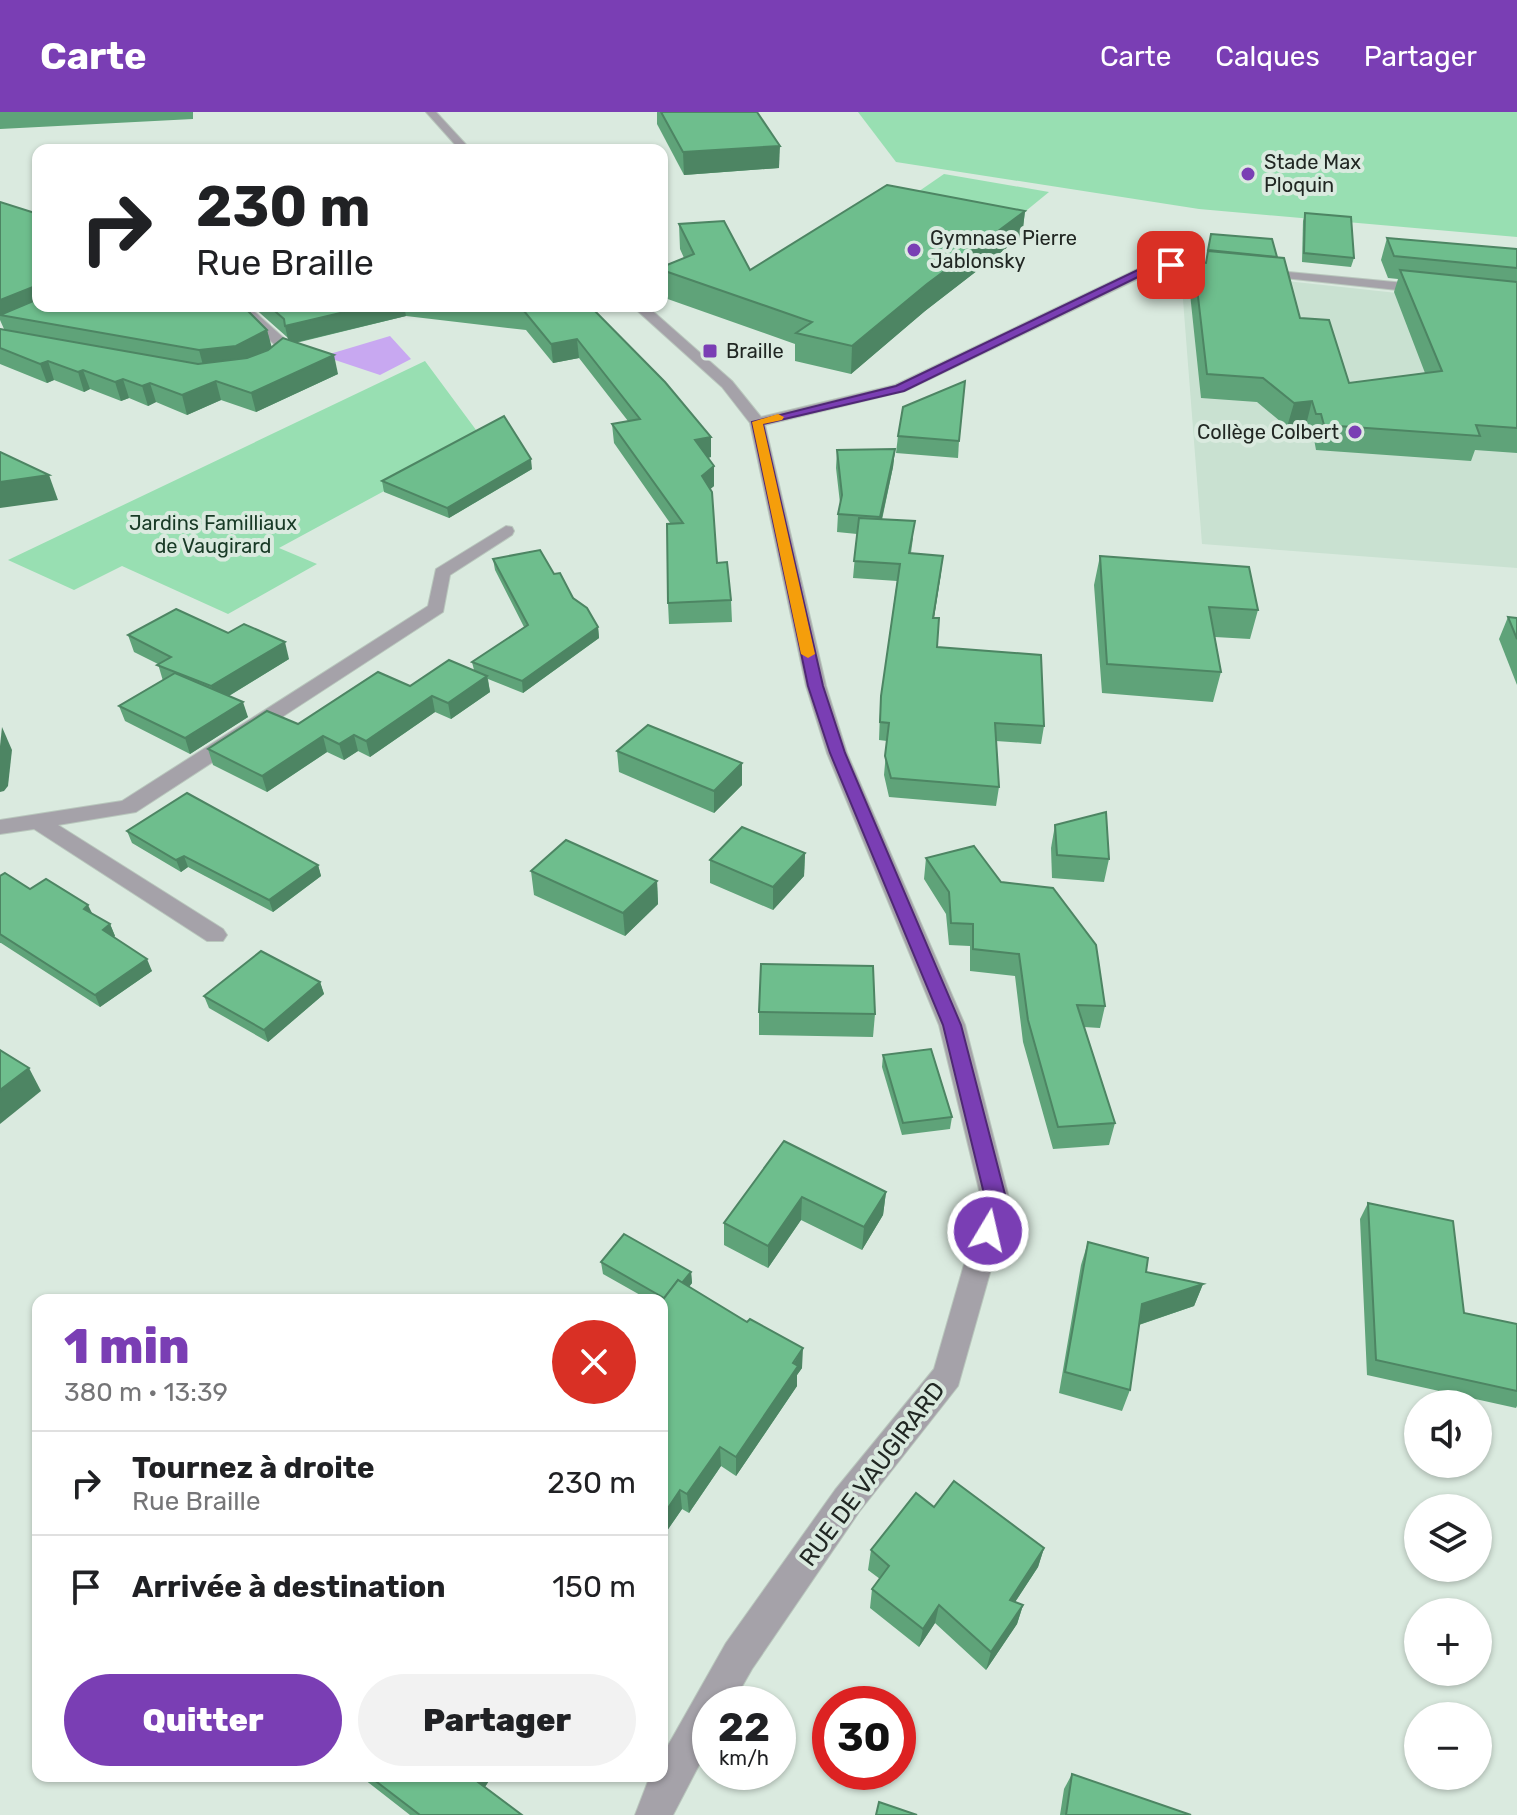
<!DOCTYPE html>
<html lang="fr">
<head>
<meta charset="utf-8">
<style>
  :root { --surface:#fff; --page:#f2f2f2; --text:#202124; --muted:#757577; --line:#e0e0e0; --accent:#7a3eb4 }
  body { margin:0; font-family:Rubik,sans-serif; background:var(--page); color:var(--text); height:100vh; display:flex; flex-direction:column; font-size:30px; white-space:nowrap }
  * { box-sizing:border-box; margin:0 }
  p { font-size:26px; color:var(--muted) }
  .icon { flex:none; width:44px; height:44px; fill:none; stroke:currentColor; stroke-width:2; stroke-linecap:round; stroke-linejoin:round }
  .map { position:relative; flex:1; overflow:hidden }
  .sheet { position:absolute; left:32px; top:1182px; width:636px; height:488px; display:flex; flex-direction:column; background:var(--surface); border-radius:16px; box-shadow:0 2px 6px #0004 }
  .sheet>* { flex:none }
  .hud { position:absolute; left:32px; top:32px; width:636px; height:168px; border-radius:16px; box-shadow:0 2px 6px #0004; background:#fff; color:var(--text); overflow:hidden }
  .buttons { position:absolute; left:1404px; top:1278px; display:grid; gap:16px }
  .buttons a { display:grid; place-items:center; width:88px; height:88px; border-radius:50%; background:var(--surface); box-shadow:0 2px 6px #0004; font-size:40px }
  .speed { position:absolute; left:692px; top:1574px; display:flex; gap:16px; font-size:40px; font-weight:700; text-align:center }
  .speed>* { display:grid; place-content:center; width:104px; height:104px; border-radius:50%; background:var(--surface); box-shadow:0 2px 6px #0004; line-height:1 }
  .speed small { font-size:20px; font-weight:400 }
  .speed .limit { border:12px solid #d22; background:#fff; color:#111 }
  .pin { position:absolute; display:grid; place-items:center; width:68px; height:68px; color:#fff; margin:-34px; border-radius:16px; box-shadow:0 4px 12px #0006 }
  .me { position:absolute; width:88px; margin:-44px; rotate:9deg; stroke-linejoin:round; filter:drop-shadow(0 0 6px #0008) }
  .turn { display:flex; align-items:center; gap:28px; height:168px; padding:0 32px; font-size:36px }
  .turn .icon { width:104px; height:104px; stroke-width:2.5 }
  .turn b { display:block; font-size:56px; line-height:68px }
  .round { display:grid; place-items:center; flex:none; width:84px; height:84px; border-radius:42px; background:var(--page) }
  .summary { display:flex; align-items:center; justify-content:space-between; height:136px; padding:0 32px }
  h1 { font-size:48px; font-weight:800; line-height:60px; color:var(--accent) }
  .button { display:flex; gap:16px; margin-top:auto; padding:16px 32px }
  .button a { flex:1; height:92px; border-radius:48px; background:var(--accent); color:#fff; font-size:32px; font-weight:800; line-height:92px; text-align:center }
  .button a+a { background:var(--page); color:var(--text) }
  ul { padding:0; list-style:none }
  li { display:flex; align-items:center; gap:24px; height:104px; padding:0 32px; border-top:2px solid var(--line) }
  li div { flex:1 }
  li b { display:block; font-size:30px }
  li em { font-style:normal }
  header { display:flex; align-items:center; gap:48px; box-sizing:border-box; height:112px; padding:0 40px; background:var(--accent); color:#fff }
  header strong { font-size:38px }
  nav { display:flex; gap:44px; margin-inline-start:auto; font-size:28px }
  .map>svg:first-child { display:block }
  .built { fill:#c9e1d1 }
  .green { fill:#98dfb2 }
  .water { fill:#c8a8f1 }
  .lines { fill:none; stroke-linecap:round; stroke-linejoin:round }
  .street-casing { stroke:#b9c7bd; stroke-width:2 }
  .street { fill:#a5a2a9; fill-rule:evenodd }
  .wall { fill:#5fa379 }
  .shaded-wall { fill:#4d8563 }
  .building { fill:#6ebe8d; stroke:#4d8563; stroke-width:2 }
  .route { fill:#7a3eb4; stroke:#4f2875; stroke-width:2 }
  .slow { fill:#f59e0b }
  .poi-dot { fill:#7a3eb4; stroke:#daeadf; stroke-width:3 }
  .labels { text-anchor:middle; stroke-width:8; stroke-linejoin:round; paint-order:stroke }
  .far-poi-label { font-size:20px; fill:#212723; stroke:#daeadf; text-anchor:start }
  .far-park-label { font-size:20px; fill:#183a26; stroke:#daeadf }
  .street-label { font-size:24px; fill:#212723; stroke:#daeadf }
</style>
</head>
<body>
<header>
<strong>Carte</strong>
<nav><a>Carte</a><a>Calques</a><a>Partager</a></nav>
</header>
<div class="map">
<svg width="1517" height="1703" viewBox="0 0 1517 1703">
  <rect width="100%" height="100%" fill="#daeadf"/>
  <polygon class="built" points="1181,162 1239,164 1517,194 1517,456 1202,432"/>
  <g class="green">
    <polygon points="858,0 1517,0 1517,125 1199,97 896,50"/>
    <polygon points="944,62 1049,80 1005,116 896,95"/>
    <polygon points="425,249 482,326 279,436 317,452 228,502 122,454 74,478 8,448"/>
  </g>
  <polygon class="water" points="390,224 411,247 380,263 323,244"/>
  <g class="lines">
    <g class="street-casing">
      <g id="street">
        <polygon points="426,0 436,0 471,38 460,38"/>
        <polygon points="1171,149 1426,173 1432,177 1426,181 1207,158 1171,157 1150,161 905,279 765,313 826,574 847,641 965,913 1010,1090 958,1274 859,1400 752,1557 732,1592 710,1592 710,1632 673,1703 635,1703 650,1664 662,1664 662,1644 726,1531 835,1378 934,1257 982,1090 939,913 827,641 806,574 750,311 722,275 632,194 647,194 732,269 761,305 895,273 1142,155"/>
        <polygon points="233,194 248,194 286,228 287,242 269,255 259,255 259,249 275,238 274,232"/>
        <polygon points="506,414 512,415 514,419 512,423 450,463 443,500 136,700 58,713 223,817 227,823 223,829 207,829 34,717 0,722 0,708 122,689 428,494 436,457"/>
      </g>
    </g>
    <use href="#street" class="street"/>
  </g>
  <g class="wall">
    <polygon points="0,0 193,0 193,7 0,17"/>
    <polygon points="657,0 757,0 779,56 684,63 657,12"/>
    <polygon points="0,90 38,194 267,218 271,235 288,228 288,226 252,194 590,194 711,345 708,346 714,354 714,374 710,377 717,451 731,488 732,510 669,512 668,491 670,411 614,331 612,312 628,309 579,246 553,251 526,218 406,204 296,231 338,262 256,300 221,288 187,303 156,290 148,294 129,286 121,289 90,277 84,280 54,268 47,271 0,252 0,217 4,217 0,208"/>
    <polygon points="1025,99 1022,124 925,199 851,262 795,249 795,232 662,185 662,155 684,146 680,137 679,112 750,158"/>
    <polygon points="1305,101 1354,146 1351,155 1302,150 1303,109"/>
    <polygon points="1387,126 1517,137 1517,341 1475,338 1471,349 1316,338 1314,327 1309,326 1306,313 1287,315 1257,290 1201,286 1189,172 1194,150 1206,151 1277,146 1300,206 1349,271 1425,261 1394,180 1398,167 1388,166 1381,148"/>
    <polygon points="898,324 959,329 958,346 896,341"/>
    <polygon points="895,337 893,355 882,408 913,426 911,441 941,461 934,506 937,535 1044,614 1041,632 996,629 999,675 996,694 889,685 884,663 887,629 879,628 880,601 881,584 897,469 853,466 857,422 837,420 838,402 840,391 836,356 837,338"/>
    <polygon points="532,357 449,406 384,380 382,369"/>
    <polygon points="1100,444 1258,498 1250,527 1215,525 1221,560 1213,590 1102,581 1094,473"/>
    <polygon points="493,447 554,462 598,515 599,526 523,581 488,567 490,580 451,607 435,600 370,645 358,639 344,648 327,640 267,680 213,653 208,637 298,612 410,574 474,558 472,550 524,515 495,458"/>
    <polygon points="1508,505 1517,506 1517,573 1499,527"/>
    <polygon points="228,521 289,547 229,584 248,605 190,642 125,609 119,594 163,569 158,552 134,540 128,523"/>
    <polygon points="617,639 742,651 742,673 714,701 619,660"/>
    <polygon points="1055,713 1109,747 1104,770 1052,766 1051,736"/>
    <polygon points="127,719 318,753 321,764 273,800 188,755 181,760 132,731"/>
    <polygon points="805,741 804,764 773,798 710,771 710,748"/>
    <polygon points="926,746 1001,770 1105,894 1100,916 1084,915 1115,1011 1109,1033 1053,1037 1023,930 1015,864 970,859 970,834 949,833 946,802 924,767"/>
    <polygon points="531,759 657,769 658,792 625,824 534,783"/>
    <polygon points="0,764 92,802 110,812 115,824 114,825 152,859 100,895 1,831 0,831"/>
    <polygon points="320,870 324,882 268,930 209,896 204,884"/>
    <polygon points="759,900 875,902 873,925 759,923"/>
    <polygon points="883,943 952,1005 950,1017 902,1023 882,955"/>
    <polygon points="784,1029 886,1080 883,1103 862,1138 801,1108 768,1156 724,1133 724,1111"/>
    <polygon points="1368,1091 1464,1201 1517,1212 1517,1294 1516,1296 1367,1263 1360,1107"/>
    <polygon points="1088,1130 1146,1160 1203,1172 1194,1194 1139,1213 1130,1278 1122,1299 1059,1281 1081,1153"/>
    <polygon points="601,1150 691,1160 692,1171 689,1175 802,1256 797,1263 797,1274 736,1364 721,1354 689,1401 682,1397 662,1426 662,1188 649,1188 603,1162"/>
    <polygon points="934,1395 1044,1436 1038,1455 1015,1490 1023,1493 1017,1512 986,1558 935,1511 919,1535 870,1496 872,1477 880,1467 868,1458 871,1438"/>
    <polygon points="1072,1662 1191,1703 1060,1703 1064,1677"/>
    <polygon points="360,1664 492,1664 485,1675 522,1703 410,1703"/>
  </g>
  <g class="shaded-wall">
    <polygon points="780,34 779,56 684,63 683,40"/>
    <polygon points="1025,99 1022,124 925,199 851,262 852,234 927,172"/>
    <polygon points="38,173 38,194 0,203 0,188"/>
    <polygon points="370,194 404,194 406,204 289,232 285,214"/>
    <polygon points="267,218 272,236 241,253 204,257 199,238"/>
    <polygon points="577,227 579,246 553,251 551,232"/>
    <polygon points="334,243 338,262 256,300 251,281"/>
    <polygon points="48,249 54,268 47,271 40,252"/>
    <polygon points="83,258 90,277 84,280 78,260"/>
    <polygon points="123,267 129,286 121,289 115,270"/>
    <polygon points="216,269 221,288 187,303 182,283"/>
    <polygon points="150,271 156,290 148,294 142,274"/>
    <polygon points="1312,289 1306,313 1287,315 1294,291"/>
    <polygon points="711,325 711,345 696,348 695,328"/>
    <polygon points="895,337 893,355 878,424 880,405"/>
    <polygon points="531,347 532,357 449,406 447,396"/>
    <polygon points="714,354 714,374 702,384 702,364"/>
    <polygon points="49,363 58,388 0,396 0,370"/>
    <polygon points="943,444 941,461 931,523 933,506"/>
    <polygon points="598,515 599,526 523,581 522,569"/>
    <polygon points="285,530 289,547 217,591 211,574"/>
    <polygon points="487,564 490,580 451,607 448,591"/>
    <polygon points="432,584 435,600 370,645 366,629"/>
    <polygon points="243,590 248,605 190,642 185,626"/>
    <polygon points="2,615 12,638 8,674 4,679 0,680 0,634"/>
    <polygon points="354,623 358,639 344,648 339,632"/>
    <polygon points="323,624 327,640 267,680 262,664"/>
    <polygon points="742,651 742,673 714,701 714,679"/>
    <polygon points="805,741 804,764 773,798 773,775"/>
    <polygon points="184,744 188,755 181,760 176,748"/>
    <polygon points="318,753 321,764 273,800 269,788"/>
    <polygon points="657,769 658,792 625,824 623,801"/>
    <polygon points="88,793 94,805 84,797"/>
    <polygon points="110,812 115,824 108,830 103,818"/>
    <polygon points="147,847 152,859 100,895 95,883"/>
    <polygon points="320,870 324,882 268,930 264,918"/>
    <polygon points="29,956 41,979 0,1012 0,978"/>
    <polygon points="886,1080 883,1103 862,1138 864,1115"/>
    <polygon points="802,1085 801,1108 768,1156 768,1134"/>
    <polygon points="691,1160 692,1171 669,1199 668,1188"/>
    <polygon points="1203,1172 1194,1194 1135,1214 1142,1192"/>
    <polygon points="803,1236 802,1256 797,1263 797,1274 736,1364 736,1345"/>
    <polygon points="720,1335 721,1354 689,1401 687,1382"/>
    <polygon points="680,1378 682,1397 662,1426 662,1405"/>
    <polygon points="1044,1436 1038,1455 1004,1507 1010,1488"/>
    <polygon points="939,1493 935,1511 919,1535 923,1517"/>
    <polygon points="1023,1493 1017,1512 986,1558 991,1540"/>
    <polygon points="476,1664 492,1664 481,1681 474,1667"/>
  </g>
  <g class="building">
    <polygon points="661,0 757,0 780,34 683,40"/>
    <polygon points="887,73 1025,99 927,172 852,234 796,221 812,210 662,158 662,155 694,142 679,112 724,109 750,158"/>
    <polygon points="0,90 38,102 38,173 0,188"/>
    <polygon points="1305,101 1351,105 1354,146 1304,141"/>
    <polygon points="1211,122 1272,127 1277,145 1208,138"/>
    <polygon points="1387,126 1517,137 1517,156 1394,144"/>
    <polygon points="1208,139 1284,146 1300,206 1329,208 1349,271 1442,259 1400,158 1517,170 1517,316 1476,313 1480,324 1324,313 1321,302 1316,302 1312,289 1294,291 1263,266 1207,262 1194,150 1206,151"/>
    <polygon points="38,187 38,194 243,194 267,218 236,234 199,238 0,203"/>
    <polygon points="269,194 341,195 370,194 285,214 284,207"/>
    <polygon points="474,194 590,194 665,270 711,325 695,328 714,354 702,364 712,380 717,451 727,450 731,488 668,491 667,412 683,411 612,312 640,307 577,227 551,232 524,199"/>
    <polygon points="0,217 198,252 247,246 268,238 283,226 334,243 251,281 216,269 182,283 150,271 142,274 123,267 115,270 83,258 78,260 48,249 40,252 0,236"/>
    <polygon points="965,269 959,329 898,324 903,295"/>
    <polygon points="504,304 531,347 447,396 382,369"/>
    <polygon points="895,337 880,405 838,402 842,383 837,338"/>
    <polygon points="0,340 49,363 0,370"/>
    <polygon points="859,406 915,409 909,441 943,444 933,506 939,506 937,535 1041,543 1044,614 995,611 999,675 891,666 885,644 889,611 880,610 881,584 900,452 854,449"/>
    <polygon points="540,438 554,462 560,461 573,486 587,496 598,515 522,569 472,550 528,513 493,447"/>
    <polygon points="1100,444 1249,455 1258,498 1209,495 1221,560 1107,552"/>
    <polygon points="176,497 228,521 244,512 285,530 211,574 157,553 171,545 128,523"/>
    <polygon points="1508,505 1517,506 1517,527"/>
    <polygon points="449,548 487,564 448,591 432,584 366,629 354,623 339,632 323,624 262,664 208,637 267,599 298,612 378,560 410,574"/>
    <polygon points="175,561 243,590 185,626 119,594"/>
    <polygon points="648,613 742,651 714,679 617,639"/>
    <polygon points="187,681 318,753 269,788 184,744 176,748 127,719"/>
    <polygon points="1106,700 1109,747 1057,743 1055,713"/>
    <polygon points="742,715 805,741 773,775 710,748"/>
    <polygon points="566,728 657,769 623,801 531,759"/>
    <polygon points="974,734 1001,770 1053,776 1096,833 1105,894 1077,893 1115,1011 1058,1015 1028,908 1019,842 973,837 973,812 951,811 949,780 926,746"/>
    <polygon points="5,761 30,777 46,767 88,793 84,797 110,812 103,818 147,847 95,883 0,822 0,764"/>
    <polygon points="261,839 320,870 264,918 204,884"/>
    <polygon points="761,852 873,854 875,902 759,900"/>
    <polygon points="931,937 952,1005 903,1011 883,943"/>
    <polygon points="0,938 29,956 0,978"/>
    <polygon points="784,1029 886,1080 864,1115 802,1085 768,1134 724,1111"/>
    <polygon points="1368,1091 1453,1109 1464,1201 1517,1212 1517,1279 1376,1248"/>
    <polygon points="624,1122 691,1160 682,1171 678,1168 664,1186 601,1150"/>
    <polygon points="1088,1130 1148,1146 1146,1160 1203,1172 1142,1192 1130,1278 1065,1260"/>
    <polygon points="678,1168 747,1210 750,1207 803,1236 793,1251 798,1254 736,1345 720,1335 687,1382 680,1378 662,1405 662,1189"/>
    <polygon points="954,1369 1044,1436 1010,1488 1023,1493 991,1540 939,1493 923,1517 872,1477 889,1454 871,1438 916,1381 934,1395"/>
    <polygon points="1072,1662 1191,1703 1066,1703"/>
    <polygon points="369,1664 476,1664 474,1667 522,1703 420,1703"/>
    <polygon points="879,1690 917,1703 876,1703"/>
  </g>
  <polygon class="route" points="1171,150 1174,155 1148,160 904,279 763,312 823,574 845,641 961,913 1007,1090 996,1126 988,1128 980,1126 977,1119 986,1090 943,913 830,641 808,574 752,310 896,274 1142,156"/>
  <polygon class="slow" points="778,302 784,305 782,308 763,312 815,542 808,546 801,542 752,310"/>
  <g class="poi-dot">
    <circle cx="1248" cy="62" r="8"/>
    <circle cx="914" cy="138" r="8"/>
    <rect x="702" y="231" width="16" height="16" rx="4"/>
    <circle cx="1355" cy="320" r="8"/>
  </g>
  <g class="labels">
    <g class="far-poi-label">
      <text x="1264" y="57">Stade Max<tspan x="1264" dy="23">Ploquin</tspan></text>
      <text x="930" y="133">Gymnase Pierre<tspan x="930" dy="23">Jablonsky</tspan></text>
      <text x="726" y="246">Braille</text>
      <text x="1339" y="327" text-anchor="end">Collège Colbert</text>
    </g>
    <g class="far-park-label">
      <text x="213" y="418">Jardins Familliaux<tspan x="213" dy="23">de Vaugirard</tspan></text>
    </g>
    <g class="street-label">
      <text transform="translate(872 1362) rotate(-53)" y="8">RUE DE VAUGIRARD</text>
    </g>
  </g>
</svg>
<div class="buttons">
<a><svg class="icon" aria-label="sound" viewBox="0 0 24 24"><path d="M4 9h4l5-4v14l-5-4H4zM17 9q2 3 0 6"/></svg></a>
<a><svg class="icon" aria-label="layers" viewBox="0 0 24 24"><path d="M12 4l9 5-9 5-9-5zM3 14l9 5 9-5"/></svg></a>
<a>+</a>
<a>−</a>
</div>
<div class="speed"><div>22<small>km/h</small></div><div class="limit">30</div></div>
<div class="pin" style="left:1171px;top:153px;background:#d93025"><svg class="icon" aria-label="arrive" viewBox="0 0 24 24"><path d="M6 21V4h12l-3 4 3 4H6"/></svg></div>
<svg class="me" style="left:988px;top:1119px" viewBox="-20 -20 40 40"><circle r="17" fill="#7a3eb4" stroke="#fff" stroke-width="3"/><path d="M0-11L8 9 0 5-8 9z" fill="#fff"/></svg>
<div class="hud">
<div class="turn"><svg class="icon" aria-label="right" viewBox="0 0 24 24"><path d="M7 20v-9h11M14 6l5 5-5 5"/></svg><div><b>230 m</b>Rue Braille</div></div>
</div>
<section class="sheet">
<div class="summary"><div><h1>1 min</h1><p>380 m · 13:39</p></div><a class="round" style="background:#d93025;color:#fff"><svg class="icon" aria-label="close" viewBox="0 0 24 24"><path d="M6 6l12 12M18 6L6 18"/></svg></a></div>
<ul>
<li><svg class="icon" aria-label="right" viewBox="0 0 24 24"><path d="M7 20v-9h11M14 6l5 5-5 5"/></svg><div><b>Tournez à droite</b><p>Rue Braille</p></div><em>230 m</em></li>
<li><svg class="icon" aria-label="arrive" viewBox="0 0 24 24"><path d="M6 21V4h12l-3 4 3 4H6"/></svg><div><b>Arrivée à destination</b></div><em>150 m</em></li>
</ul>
<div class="button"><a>Quitter</a><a>Partager</a></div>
</section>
</div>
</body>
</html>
